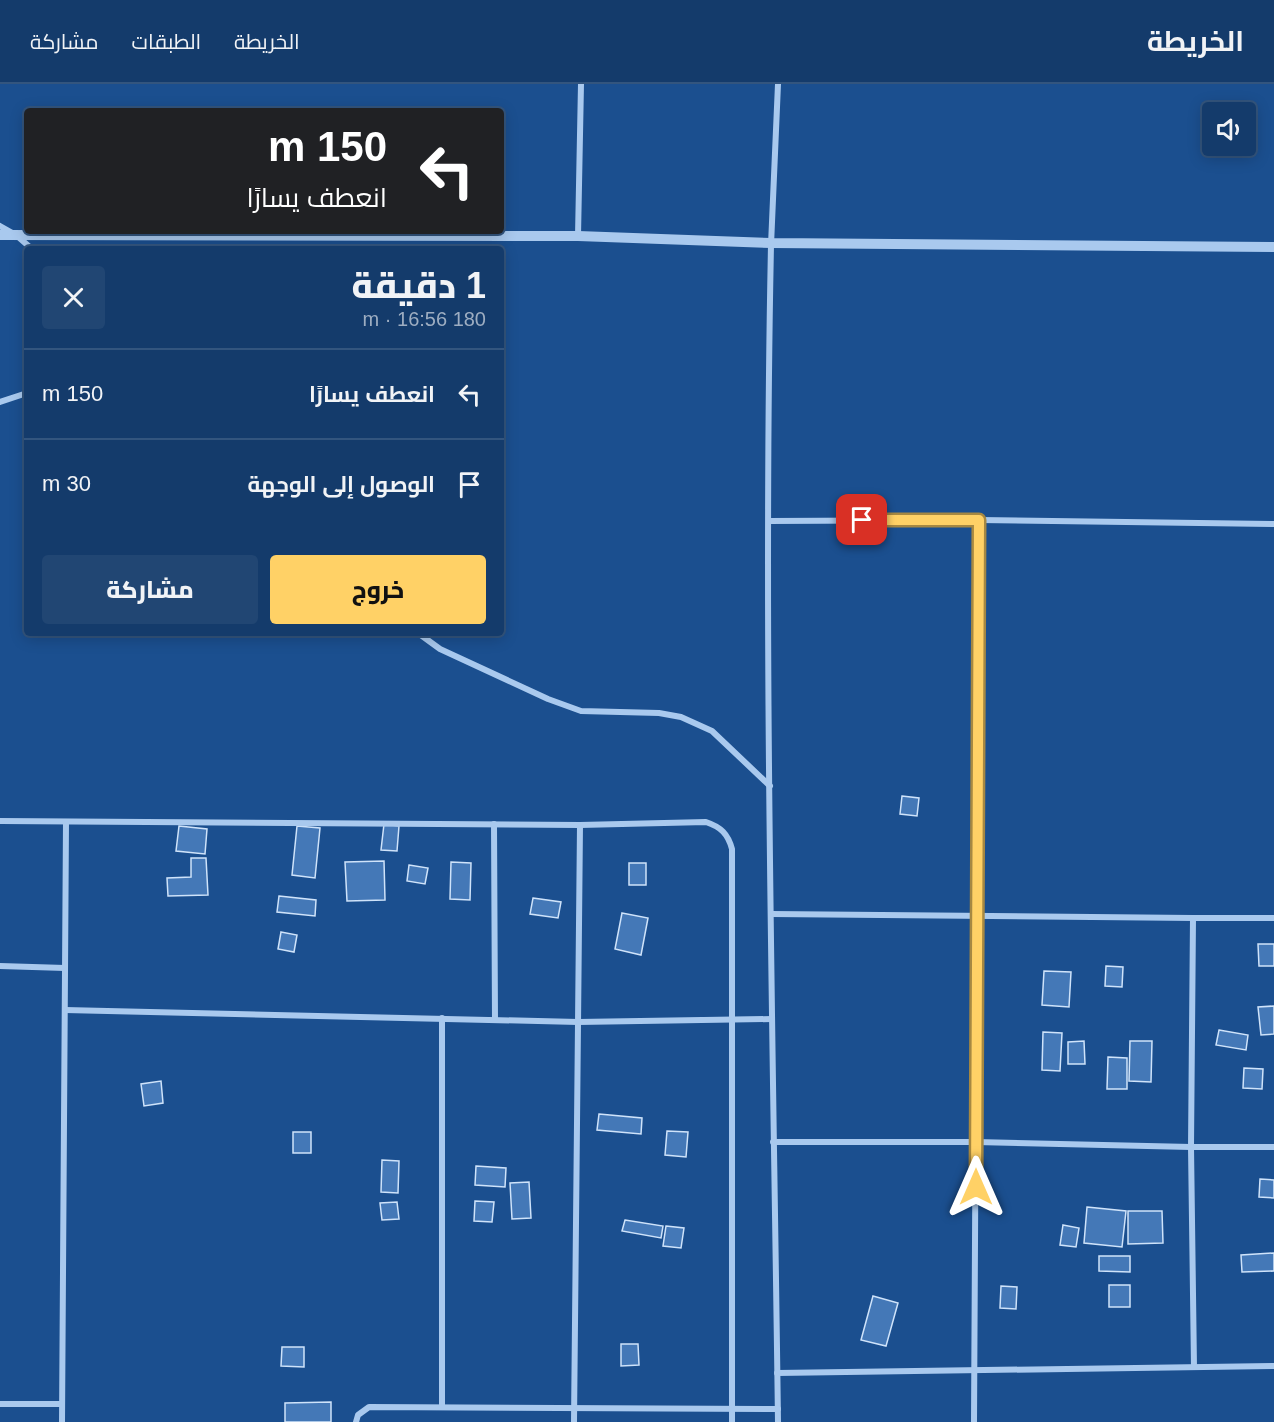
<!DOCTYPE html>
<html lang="ar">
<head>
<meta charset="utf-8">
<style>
  :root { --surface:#143b6b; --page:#214673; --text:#f1f3f6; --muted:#9dadc1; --line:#33557e; --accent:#ffd166 }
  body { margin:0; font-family:Arial,Cairo,sans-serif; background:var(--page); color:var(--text); direction:rtl; height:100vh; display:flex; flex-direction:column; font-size:22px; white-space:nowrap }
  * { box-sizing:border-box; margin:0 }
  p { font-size:20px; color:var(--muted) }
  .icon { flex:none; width:33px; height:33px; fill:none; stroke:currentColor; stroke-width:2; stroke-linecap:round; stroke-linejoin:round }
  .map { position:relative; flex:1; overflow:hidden; direction:ltr }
  .details { position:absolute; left:24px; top:162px; width:480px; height:390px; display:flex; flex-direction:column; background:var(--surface); border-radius:6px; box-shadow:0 3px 15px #0003,0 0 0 2px var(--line); direction:rtl }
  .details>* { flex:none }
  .guide { position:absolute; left:24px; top:24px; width:480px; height:126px; border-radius:6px; box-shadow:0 3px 15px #0003,0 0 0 2px var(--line); direction:rtl; background:#202124; color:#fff; overflow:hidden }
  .buttons { position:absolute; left:1202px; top:18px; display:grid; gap:12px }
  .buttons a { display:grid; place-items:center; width:54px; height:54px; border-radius:6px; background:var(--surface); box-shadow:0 3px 15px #0003,0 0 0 2px var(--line); font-size:30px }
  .pin { position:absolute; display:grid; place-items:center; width:51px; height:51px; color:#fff; margin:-26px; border-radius:12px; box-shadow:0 3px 9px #0006 }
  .me { position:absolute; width:66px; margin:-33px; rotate:0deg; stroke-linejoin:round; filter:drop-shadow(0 0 4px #0008) }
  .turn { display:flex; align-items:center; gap:21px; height:126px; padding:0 18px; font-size:27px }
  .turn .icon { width:78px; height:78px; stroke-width:2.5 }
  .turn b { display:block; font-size:42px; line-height:51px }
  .round { display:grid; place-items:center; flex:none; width:63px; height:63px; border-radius:6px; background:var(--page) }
  .overview { display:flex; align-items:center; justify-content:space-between; height:102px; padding:0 18px }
  h1 { font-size:36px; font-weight:800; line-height:45px }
  .button { display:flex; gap:12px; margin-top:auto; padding:12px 18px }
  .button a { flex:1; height:69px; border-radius:6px; background:var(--accent); color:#111; font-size:24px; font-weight:800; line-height:69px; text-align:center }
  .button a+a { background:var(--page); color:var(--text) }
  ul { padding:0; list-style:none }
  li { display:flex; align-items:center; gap:18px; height:90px; padding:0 18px; border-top:2px solid var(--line) }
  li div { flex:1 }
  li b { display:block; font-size:22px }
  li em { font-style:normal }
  header { display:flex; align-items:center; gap:36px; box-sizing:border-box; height:84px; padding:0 30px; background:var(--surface); border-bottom:2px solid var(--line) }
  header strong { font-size:28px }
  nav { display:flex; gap:33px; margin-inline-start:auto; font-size:21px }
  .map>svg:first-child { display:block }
  .building { fill:#4478b7; stroke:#cfe3fa; stroke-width:1.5 }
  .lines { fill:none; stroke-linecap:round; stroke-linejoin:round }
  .minor { stroke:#a9c9ee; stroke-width:6 }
  .tertiary { stroke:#a9c9ee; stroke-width:10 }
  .route-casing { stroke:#a68842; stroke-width:15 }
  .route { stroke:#ffd166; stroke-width:10 }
</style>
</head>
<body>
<header>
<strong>الخريطة</strong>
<nav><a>الخريطة</a><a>الطبقات</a><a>مشاركة</a></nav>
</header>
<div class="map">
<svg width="1274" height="1338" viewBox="0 0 1274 1338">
  <rect width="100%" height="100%" fill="#1b4f8f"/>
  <g class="building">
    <polygon points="902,712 919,714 917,732 900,730"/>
    <polygon points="384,740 399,742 397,767 381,766"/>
    <polygon points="179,742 207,745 205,770 176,767"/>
    <polygon points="297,742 320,744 315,794 292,791"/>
    <polygon points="191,774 206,774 208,811 168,812 167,794 191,793"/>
    <polygon points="384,777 385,816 347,817 345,778"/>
    <polygon points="451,778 471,779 470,816 450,815"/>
    <rect x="629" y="779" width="17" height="22"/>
    <polygon points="409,781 428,784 425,800 407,797"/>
    <polygon points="279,812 316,816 315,832 277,828"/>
    <polygon points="533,814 561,818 558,834 530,830"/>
    <polygon points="622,829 648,834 641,871 615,865"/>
    <polygon points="281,848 297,851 294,868 278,865"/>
    <polygon points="1258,860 1274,860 1274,882 1259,882"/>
    <polygon points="1106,882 1123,883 1122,903 1105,902"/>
    <polygon points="1044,887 1071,888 1069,923 1042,921"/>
    <polygon points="1274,922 1274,950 1261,951 1258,923"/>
    <polygon points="1219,946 1248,951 1246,966 1216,961"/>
    <polygon points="1043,948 1062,949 1060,987 1042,986"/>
    <polygon points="1084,957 1085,980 1068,980 1068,958"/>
    <polygon points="1130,957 1152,957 1151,998 1129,997"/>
    <polygon points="1108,973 1127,974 1127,1005 1107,1005"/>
    <polygon points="1244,984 1263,985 1262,1005 1243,1004"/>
    <polygon points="161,997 163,1019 144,1022 141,1000"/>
    <polygon points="599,1030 642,1034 641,1050 597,1046"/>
    <polygon points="667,1047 688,1048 686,1073 665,1071"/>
    <rect x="293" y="1048" width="18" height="21"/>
    <polygon points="382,1076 399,1077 398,1109 381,1108"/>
    <polygon points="476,1082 506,1084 505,1103 475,1101"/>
    <polygon points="1260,1095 1274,1096 1274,1114 1259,1113"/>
    <polygon points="529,1098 531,1134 512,1135 510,1099"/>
    <polygon points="475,1117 494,1118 492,1138 474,1137"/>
    <polygon points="397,1118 399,1135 382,1136 380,1119"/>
    <polygon points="1087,1123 1126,1127 1122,1163 1084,1159"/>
    <polygon points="1128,1127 1162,1127 1163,1159 1128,1160"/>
    <polygon points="625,1136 663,1142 661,1154 622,1147"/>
    <polygon points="1063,1141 1079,1144 1076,1163 1060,1161"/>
    <polygon points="666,1142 684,1144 681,1164 663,1162"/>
    <polygon points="1274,1169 1274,1187 1242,1188 1241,1171"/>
    <polygon points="1099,1172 1130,1172 1130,1188 1099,1187"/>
    <rect x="1109" y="1201" width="21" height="22"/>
    <polygon points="1001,1202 1017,1203 1016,1225 1000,1224"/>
    <polygon points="873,1212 898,1219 886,1262 861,1256"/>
    <polygon points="621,1260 638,1260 639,1281 621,1282"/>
    <polygon points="282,1263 304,1263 304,1283 281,1282"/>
    <polygon points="331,1318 331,1338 285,1338 285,1319"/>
  </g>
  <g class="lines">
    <g class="minor">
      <polyline points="0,142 16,151 32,165"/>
      <polyline points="578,152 581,0"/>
      <polyline points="0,318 27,309"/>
      <polyline points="769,437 979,436 1274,440"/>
      <polyline points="418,549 440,565 548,615 581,627 659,629 681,633 712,647 770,702"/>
      <path d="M 0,737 L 580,741 L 706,738 C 721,743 728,750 732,765 L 732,1338"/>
      <polyline points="494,740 495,936"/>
      <polyline points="771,830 1193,834 1274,834"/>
      <polyline points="1193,834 1191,1063 1194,1283"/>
      <polyline points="0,882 65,884"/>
      <polyline points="65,926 578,938 772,935"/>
      <polyline points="773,1058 976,1058 1191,1063 1274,1063"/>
      <polyline points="777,1289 1274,1282"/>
      <polyline points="0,1320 62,1320"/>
      <polyline points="442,1323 442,934"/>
      <polyline points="62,1338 66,738"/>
      <polyline points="356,1338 358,1331 369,1323 778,1325"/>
      <polyline points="574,1338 580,741"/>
      <path d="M 778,1338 C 773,946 763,553 771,161 C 773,107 776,54 778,0"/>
      <polyline points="974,1338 979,436"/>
    </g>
    <polyline class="tertiary" points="0,151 578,152 771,159 1274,163"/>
  </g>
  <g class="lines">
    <g class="route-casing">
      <polyline id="route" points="862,436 979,436 976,1103"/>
    </g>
    <use href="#route" class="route"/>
  </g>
</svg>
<div class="buttons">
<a><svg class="icon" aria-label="sound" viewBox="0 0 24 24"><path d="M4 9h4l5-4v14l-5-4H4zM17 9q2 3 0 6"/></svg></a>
</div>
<div class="pin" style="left:862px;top:436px;background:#d93025"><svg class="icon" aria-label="arrive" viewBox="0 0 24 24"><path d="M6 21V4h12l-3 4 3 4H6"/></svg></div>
<svg class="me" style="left:976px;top:1103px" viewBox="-20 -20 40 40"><path d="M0-17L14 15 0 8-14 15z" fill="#ffd166" stroke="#fff" stroke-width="4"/></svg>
<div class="guide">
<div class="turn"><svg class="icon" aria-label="left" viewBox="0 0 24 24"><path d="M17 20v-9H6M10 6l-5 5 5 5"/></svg><div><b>150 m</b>انعطف يسارًا</div></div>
</div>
<section class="details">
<div class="overview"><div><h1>1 دقيقة</h1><p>180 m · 16:56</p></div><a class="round"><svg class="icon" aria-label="close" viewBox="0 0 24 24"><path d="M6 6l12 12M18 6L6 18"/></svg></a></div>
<ul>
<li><svg class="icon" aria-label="left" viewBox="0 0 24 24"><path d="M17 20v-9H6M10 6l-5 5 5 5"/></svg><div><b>انعطف يسارًا</b></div><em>150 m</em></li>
<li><svg class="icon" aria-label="arrive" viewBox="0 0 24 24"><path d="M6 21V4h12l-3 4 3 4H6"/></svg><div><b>الوصول إلى الوجهة</b></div><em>30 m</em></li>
</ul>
<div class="button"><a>خروج</a><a>مشاركة</a></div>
</section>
</div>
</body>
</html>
